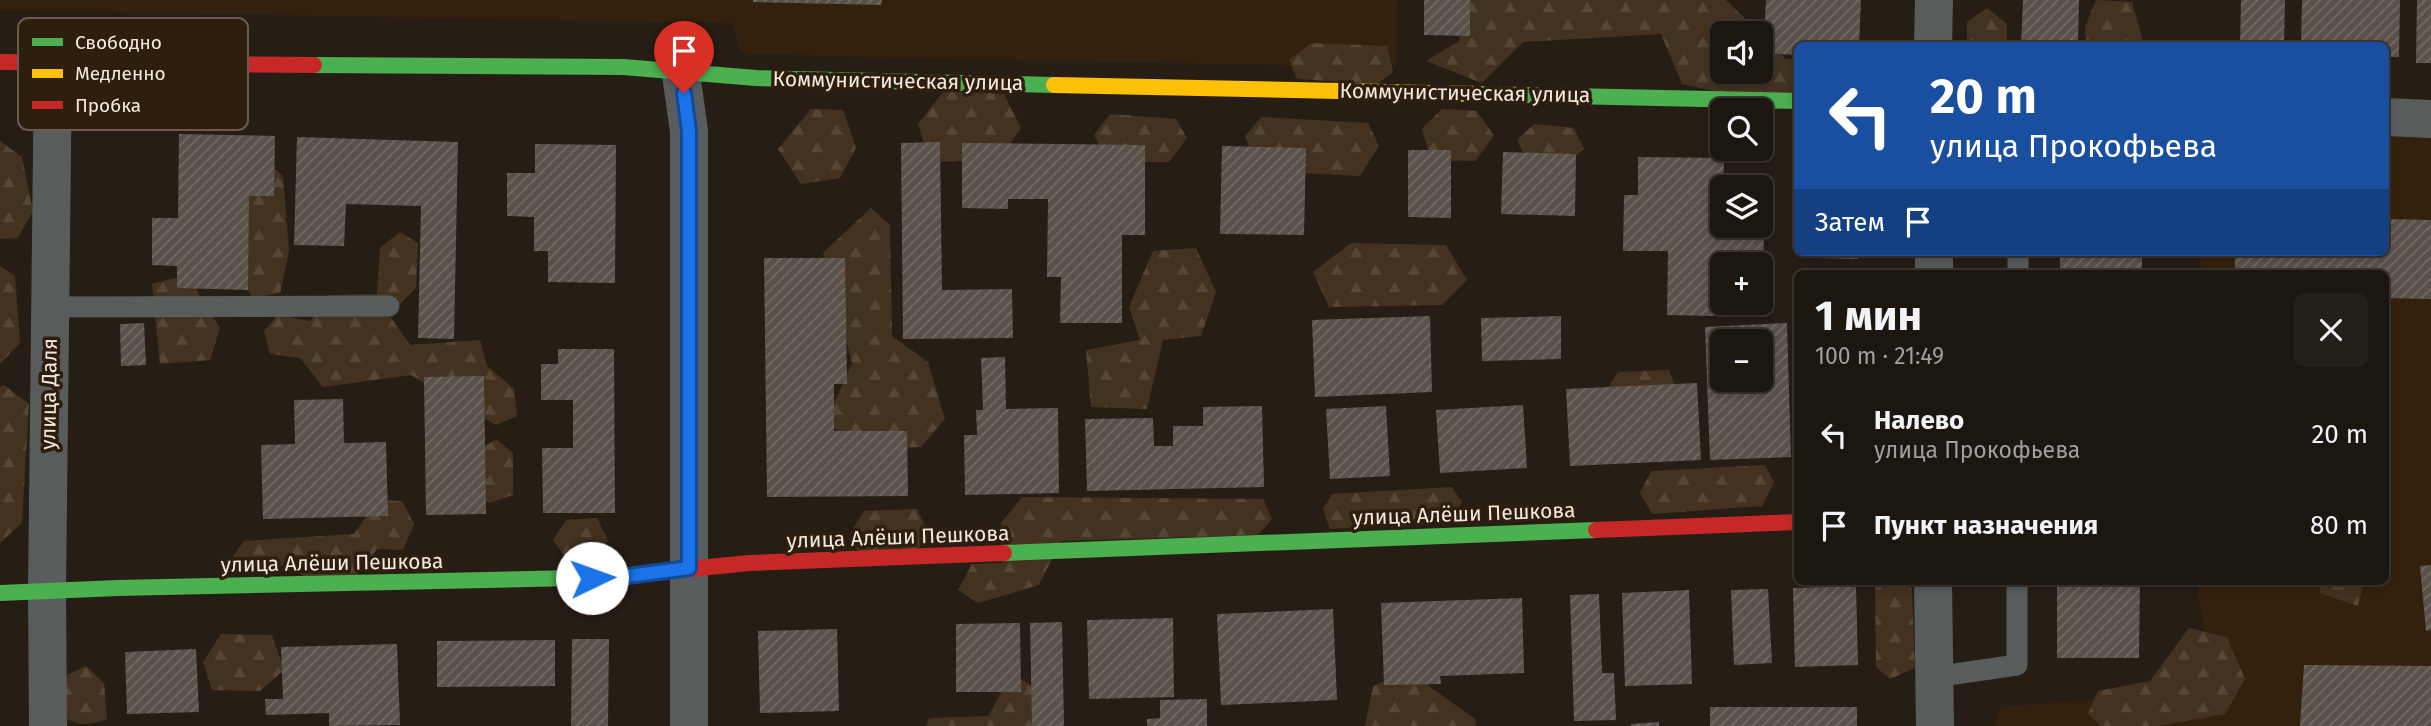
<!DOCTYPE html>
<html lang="ru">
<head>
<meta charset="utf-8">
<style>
  :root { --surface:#1c1610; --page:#251f19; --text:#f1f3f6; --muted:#a09f9f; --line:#3a3530 }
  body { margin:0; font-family:"Fira Sans",sans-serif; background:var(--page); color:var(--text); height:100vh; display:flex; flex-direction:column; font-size:26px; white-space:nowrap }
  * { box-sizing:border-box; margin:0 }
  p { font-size:23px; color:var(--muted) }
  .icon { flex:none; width:38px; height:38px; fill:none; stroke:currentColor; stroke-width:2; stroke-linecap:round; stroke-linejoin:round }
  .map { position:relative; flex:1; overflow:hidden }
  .side { position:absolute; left:1794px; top:270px; width:595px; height:315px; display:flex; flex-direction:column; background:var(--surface); border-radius:10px; box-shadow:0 4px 10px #0003,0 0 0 2px var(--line) }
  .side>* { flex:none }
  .guide { position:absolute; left:1794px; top:42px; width:595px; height:214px; border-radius:10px; box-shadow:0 4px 10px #0003,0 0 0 2px var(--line); background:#1a4fa0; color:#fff; overflow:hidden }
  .buttons { position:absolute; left:1710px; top:21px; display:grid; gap:14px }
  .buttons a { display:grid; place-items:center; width:63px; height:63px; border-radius:10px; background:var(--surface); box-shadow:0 4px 10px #0003,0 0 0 2px var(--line); font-size:35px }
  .pin { position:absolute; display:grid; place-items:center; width:60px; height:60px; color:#fff; margin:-72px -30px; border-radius:50% 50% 50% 0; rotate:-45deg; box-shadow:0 0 7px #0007 }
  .pin .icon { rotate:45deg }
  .me { position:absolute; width:77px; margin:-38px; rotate:87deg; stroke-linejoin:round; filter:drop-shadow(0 0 5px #0008) }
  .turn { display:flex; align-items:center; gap:24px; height:147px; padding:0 21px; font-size:32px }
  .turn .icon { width:91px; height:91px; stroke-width:2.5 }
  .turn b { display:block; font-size:49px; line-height:60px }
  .then { display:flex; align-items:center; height:66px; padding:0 21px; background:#0003; gap:14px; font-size:26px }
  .round { display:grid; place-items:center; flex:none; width:74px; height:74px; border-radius:10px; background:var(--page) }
  .head { display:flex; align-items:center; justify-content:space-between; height:119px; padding:0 21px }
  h1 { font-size:42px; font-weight:700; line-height:52px }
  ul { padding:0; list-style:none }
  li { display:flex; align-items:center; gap:21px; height:91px; padding:0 21px }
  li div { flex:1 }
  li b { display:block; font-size:26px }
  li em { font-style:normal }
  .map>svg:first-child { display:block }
  .built { fill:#34210d }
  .forest { fill:url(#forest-firs) }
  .building { fill:url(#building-hatch); fill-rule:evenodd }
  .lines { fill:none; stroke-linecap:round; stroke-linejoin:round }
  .lane { stroke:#585c5c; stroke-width:21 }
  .street { stroke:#585c5c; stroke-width:38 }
  .fast { stroke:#4caf50; stroke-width:16 }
  .slow { stroke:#ffc107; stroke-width:16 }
  .jam { stroke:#c62828; stroke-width:16 }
  .route-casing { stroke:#114b97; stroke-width:18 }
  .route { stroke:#1a73e8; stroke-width:12 }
  .labels { text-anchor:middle; stroke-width:7; stroke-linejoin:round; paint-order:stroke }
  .street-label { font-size:21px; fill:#f4eadf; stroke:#2d1e0e }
  .key { fill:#2d1e0e; stroke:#695b4d; stroke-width:2 }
  .key-label { font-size:19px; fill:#f4eadf }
</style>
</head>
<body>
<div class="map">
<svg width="2431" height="726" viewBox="0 0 2431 726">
  <defs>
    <pattern id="forest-firs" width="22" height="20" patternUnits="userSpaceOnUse" patternTransform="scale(1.75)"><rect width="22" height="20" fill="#43321f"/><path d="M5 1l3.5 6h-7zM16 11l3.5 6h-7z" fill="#564634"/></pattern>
    <pattern id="building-hatch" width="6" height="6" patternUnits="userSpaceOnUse" patternTransform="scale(1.75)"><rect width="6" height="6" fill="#5a524a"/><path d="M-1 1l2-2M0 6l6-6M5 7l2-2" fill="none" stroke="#726b64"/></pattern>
  </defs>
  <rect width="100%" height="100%" fill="#261e15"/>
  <g class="built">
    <polygon points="0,0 1397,0 1396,67 862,57 741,53 733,23 0,10"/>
    <polygon points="2385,136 2431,138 2431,726 1995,726 2000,707 2210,690 2211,665 2196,581 2385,581 2385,273 2201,273 2201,252 2385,252"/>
  </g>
  <g class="forest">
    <polygon points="1465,0 1726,0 1760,33 1722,33 1722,72 1760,72 1761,34 1786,59 1797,59 1797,109 1682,84 1661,34 1523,42 1482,83 1426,61 1459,41"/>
    <polygon points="2096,0 2132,2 2144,45 2086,45 2085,27"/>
    <polygon points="1987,8 2007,24 2007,45 1967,45 1967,22"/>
    <polygon points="1311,43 1387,46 1393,72 1377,84 1297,79 1289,60"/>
    <polygon points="944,91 1004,94 1021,128 999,160 930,162 918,124"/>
    <polygon points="811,109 843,110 856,148 840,178 801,184 778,149"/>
    <polygon points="1442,109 1477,111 1494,136 1475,161 1431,160 1422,129"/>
    <polygon points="1110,114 1176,119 1187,138 1169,162 1107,162 1094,135"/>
    <polygon points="1261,117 1368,123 1379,146 1360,176 1259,171 1245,136"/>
    <polygon points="1534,124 1574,128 1584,149 1561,168 1531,170 1517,140"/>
    <polygon points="0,141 22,157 33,211 18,238 0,239"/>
    <polygon points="266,161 283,176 289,251 280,293 253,298 241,279 250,177"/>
    <polygon points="871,208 890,225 892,336 928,362 945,419 921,447 861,450 826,421 852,363 823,253"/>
    <polygon points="400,232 418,243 416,288 389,315 410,345 480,340 487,366 514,389 517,416 496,425 411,375 323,387 300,358 270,354 264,331 278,315 310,321 329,295 377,294 380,248"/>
    <polygon points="1351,243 1446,245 1467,280 1442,305 1329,307 1313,272"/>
    <polygon points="1196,248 1216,292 1201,336 1163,340 1147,409 1091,407 1086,350 1140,340 1129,307 1153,251"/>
    <polygon points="0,266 15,276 20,343 0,364"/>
    <polygon points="187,275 220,328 210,360 160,364 152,284"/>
    <polygon points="1669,370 1680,398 1602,397 1618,372"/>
    <polygon points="4,385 29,404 22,523 0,543 0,387"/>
    <polygon points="496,439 513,453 513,495 490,503 475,496 474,453"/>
    <polygon points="1765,465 1774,482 1762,506 1652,514 1640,493 1651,471"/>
    <polygon points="1452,487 1462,502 1449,523 1330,529 1323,509 1332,494"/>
    <polygon points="1022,497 1263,499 1272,519 1258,535 1061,541 1039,585 978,603 958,590 972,564 1002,563 1001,523"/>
    <polygon points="377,500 402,501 414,524 403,550 377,549 357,575 304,576 284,565 246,571 233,556 244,541 354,534"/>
    <polygon points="917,509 929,535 914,554 859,554 850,534 864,511"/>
    <polygon points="597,518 608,540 599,556 566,558 553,540 566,520"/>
    <polygon points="1884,581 1902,581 1912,589 1915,668 1890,679 1876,667 1875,586"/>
    <polygon points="2319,581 2364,581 2358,606 2320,593"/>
    <polygon points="2189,628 2227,637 2245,679 2225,714 2158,726 2101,726 2088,714 2098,691 2150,681"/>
    <polygon points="221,634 272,635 284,670 260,691 212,690 203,662"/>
    <path d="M 86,666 L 104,683 L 107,719 C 86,726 80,726 61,716 L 61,678 Z"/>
    <polygon points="1409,672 1475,719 1476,726 1365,726 1373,686"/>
    <polygon points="1012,673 1047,696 1046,726 926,726 929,718 988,716"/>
  </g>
  <g class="building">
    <polygon points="753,0 882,0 881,5 753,2"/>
    <polygon points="1424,0 1470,0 1470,36 1424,35"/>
    <polygon points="1766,0 1861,0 1859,46 1797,46 1797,55 1763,53"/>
    <polygon points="2023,0 2079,0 2078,46 2021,46"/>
    <polygon points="2241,0 2285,0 2284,46 2240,46"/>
    <polygon points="2302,0 2400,0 2399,57 2385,57 2385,46 2301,46"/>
    <polygon points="2417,0 2431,0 2431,63 2416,63"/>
    <polygon points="179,134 275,136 274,196 249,196 248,290 177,288 177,266 152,265 152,218 178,218"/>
    <polygon points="297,137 458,142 454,339 418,338 421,206 346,204 344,246 294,245"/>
    <polygon points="940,142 942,290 1012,289 1013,338 903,339 901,143"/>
    <polygon points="962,143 1145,145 1145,235 1122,235 1122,323 1060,323 1061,277 1047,277 1048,199 1008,199 1008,209 962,208"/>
    <polygon points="535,144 616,145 615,283 548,282 548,251 534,251 534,217 507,216 507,173 535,173"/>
    <polygon points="1222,146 1306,148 1304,235 1220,234"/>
    <polygon points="1408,150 1451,150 1451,218 1408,217"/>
    <polygon points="1503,152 1576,154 1575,216 1501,214"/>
    <path d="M 1638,157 L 1724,158 L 1722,226 L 1760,226 L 1760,214 L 1764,214 L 1763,317 L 1667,315 L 1668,251 L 1623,251 L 1624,195 L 1638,195 ZM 1722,264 L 1760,264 L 1760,303 L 1722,303 Z"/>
    <polygon points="2385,219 2431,220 2431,299 2385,298 2385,273 2235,273 2235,252 2385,252"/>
    <polygon points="1815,252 1858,252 1858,259 1815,258"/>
    <rect x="2060" y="252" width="82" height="21"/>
    <polygon points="764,258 845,258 847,384 834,384 834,431 907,431 908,496 767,497"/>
    <polygon points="1430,316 1432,392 1315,397 1312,320"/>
    <polygon points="1561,316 1561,359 1482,361 1481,318"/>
    <polygon points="144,323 146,365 121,366 120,324"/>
    <path d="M 1787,323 L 1791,457 L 1710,460 L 1705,327 ZM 1722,341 L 1760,341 L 1760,380 L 1722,380 Z"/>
    <polygon points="558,349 614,349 615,513 543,513 542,448 573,448 573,400 541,400 541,364 558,364"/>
    <polygon points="1005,357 1006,409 1058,408 1059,493 965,495 964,435 977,435 976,410 983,410 981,358"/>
    <polygon points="484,376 486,514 426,515 424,377"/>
    <polygon points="1697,383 1701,460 1570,466 1566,389"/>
    <polygon points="343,399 344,443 386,442 388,516 263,519 261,445 295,444 294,400"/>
    <polygon points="1523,405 1527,468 1440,473 1436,410"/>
    <polygon points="1262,406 1264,487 1087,491 1085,419 1153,418 1154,446 1173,446 1173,426 1203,426 1203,407"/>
    <polygon points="1386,406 1390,476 1330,479 1326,409"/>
    <polygon points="2431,565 2431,630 2426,631 2420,566"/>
    <polygon points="2057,581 2140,581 2139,658 2057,658"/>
    <polygon points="1856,586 1858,665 1795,667 1793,588"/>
    <polygon points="1768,589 1772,663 1734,665 1731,590"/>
    <polygon points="1689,590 1692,684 1625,686 1622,593"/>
    <polygon points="1599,594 1602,673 1614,673 1616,720 1574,721 1570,595"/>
    <polygon points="1522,598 1524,673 1440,676 1441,684 1384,685 1381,603"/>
    <polygon points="1333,609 1337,700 1221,705 1217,614"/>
    <polygon points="1173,618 1174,697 1089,699 1087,620"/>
    <polygon points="1062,622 1064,726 1032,726 1030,623"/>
    <polygon points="1020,623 1021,692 956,692 956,624"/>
    <polygon points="837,629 839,711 760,713 758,631"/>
    <polygon points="572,639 609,639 608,726 571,726"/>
    <polygon points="555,640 555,686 437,687 437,641"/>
    <polygon points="397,644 400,725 329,726 329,713 266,715 265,699 283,699 281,647"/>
    <polygon points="196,649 199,712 127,714 125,652"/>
    <polygon points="2304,665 2431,666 2431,726 2300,726"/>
    <polygon points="1207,699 1207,726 1147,726 1147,719 1160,718 1160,700"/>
    <rect x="1710" y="707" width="147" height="19"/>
    <polygon points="1659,722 1659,726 1631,726 1631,724"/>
  </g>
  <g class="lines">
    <g class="lane">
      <polyline points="2018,273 2018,252"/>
      <polyline points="50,307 389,306"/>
      <polyline points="1934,677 2017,665 2017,581"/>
    </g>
    <g class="street">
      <polyline points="1933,46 1934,0"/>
      <polyline points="681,74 689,131 689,726"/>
      <polyline points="2385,117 2431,119"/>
      <polyline points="1934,252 1934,273"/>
      <polyline points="1933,581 1935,726"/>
      <polyline points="48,726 47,590 53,63"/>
    </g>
    <g class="fast">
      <polyline points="314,65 623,67 756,78 1054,85"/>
      <polyline points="1479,94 1797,101"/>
      <polyline points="1004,553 1596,530"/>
      <polyline points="0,593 118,588 620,577 649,573"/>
    </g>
    <polyline class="slow" points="1054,85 1479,94"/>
    <g class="jam">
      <polyline points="0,62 314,65"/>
      <polyline points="1596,530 1797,522"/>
      <polyline points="649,573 749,563 1004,553"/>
    </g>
  </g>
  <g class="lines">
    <g class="route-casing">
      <polyline id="route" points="592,578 620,577 689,568 689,131 684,93"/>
    </g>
    <use href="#route" class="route"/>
  </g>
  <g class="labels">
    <g class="street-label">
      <text transform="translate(898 81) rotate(1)" y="7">Коммунистическая улица</text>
      <text transform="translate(1465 93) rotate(1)" y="7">Коммунистическая улица</text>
      <text transform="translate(49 394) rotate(-89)" y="7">улица Даля</text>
      <text transform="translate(1464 514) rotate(-2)" y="7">улица Алёши Пешкова</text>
      <text transform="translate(898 537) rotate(-2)" y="7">улица Алёши Пешкова</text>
      <text transform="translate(332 563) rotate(-1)" y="7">улица Алёши Пешкова</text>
    </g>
  </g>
  <rect x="18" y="18" width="230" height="112" rx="10" class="key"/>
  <rect x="32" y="38" width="31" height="8" fill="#4caf50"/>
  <rect x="32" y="69" width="31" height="9" fill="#ffc107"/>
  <rect x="32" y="101" width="31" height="8" fill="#c62828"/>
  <g class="key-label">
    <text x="75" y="49">Свободно</text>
    <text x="75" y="80">Медленно</text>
    <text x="75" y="112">Пробка</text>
  </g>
</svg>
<div class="buttons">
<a><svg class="icon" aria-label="sound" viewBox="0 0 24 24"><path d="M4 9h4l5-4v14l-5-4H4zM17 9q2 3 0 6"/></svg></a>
<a><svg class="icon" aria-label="search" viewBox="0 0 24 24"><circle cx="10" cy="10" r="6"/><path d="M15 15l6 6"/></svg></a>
<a><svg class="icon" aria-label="layers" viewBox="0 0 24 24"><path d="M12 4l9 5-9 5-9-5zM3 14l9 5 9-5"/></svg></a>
<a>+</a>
<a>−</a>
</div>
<div class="pin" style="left:684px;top:93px;background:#d93025"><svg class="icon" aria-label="arrive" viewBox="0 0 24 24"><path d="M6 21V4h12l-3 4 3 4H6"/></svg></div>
<svg class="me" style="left:592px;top:578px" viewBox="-20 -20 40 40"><circle r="19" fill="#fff"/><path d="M0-13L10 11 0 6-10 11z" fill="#1a73e8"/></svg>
<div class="guide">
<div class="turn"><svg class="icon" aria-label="left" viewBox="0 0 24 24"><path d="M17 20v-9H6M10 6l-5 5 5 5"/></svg><div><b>20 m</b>улица Прокофьева</div></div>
<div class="then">Затем<svg class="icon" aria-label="arrive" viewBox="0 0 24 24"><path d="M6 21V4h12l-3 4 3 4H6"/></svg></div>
</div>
<section class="side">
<div class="head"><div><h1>1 мин</h1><p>100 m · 21:49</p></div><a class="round"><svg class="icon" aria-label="close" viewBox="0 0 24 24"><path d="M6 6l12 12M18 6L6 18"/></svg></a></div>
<ul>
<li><svg class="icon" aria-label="left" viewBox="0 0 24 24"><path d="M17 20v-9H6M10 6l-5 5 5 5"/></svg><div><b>Налево</b><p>улица Прокофьева</p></div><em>20 m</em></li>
<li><svg class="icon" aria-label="arrive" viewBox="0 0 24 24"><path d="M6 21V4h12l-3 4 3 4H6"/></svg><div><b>Пункт назначения</b></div><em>80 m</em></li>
</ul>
</section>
</div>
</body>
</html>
